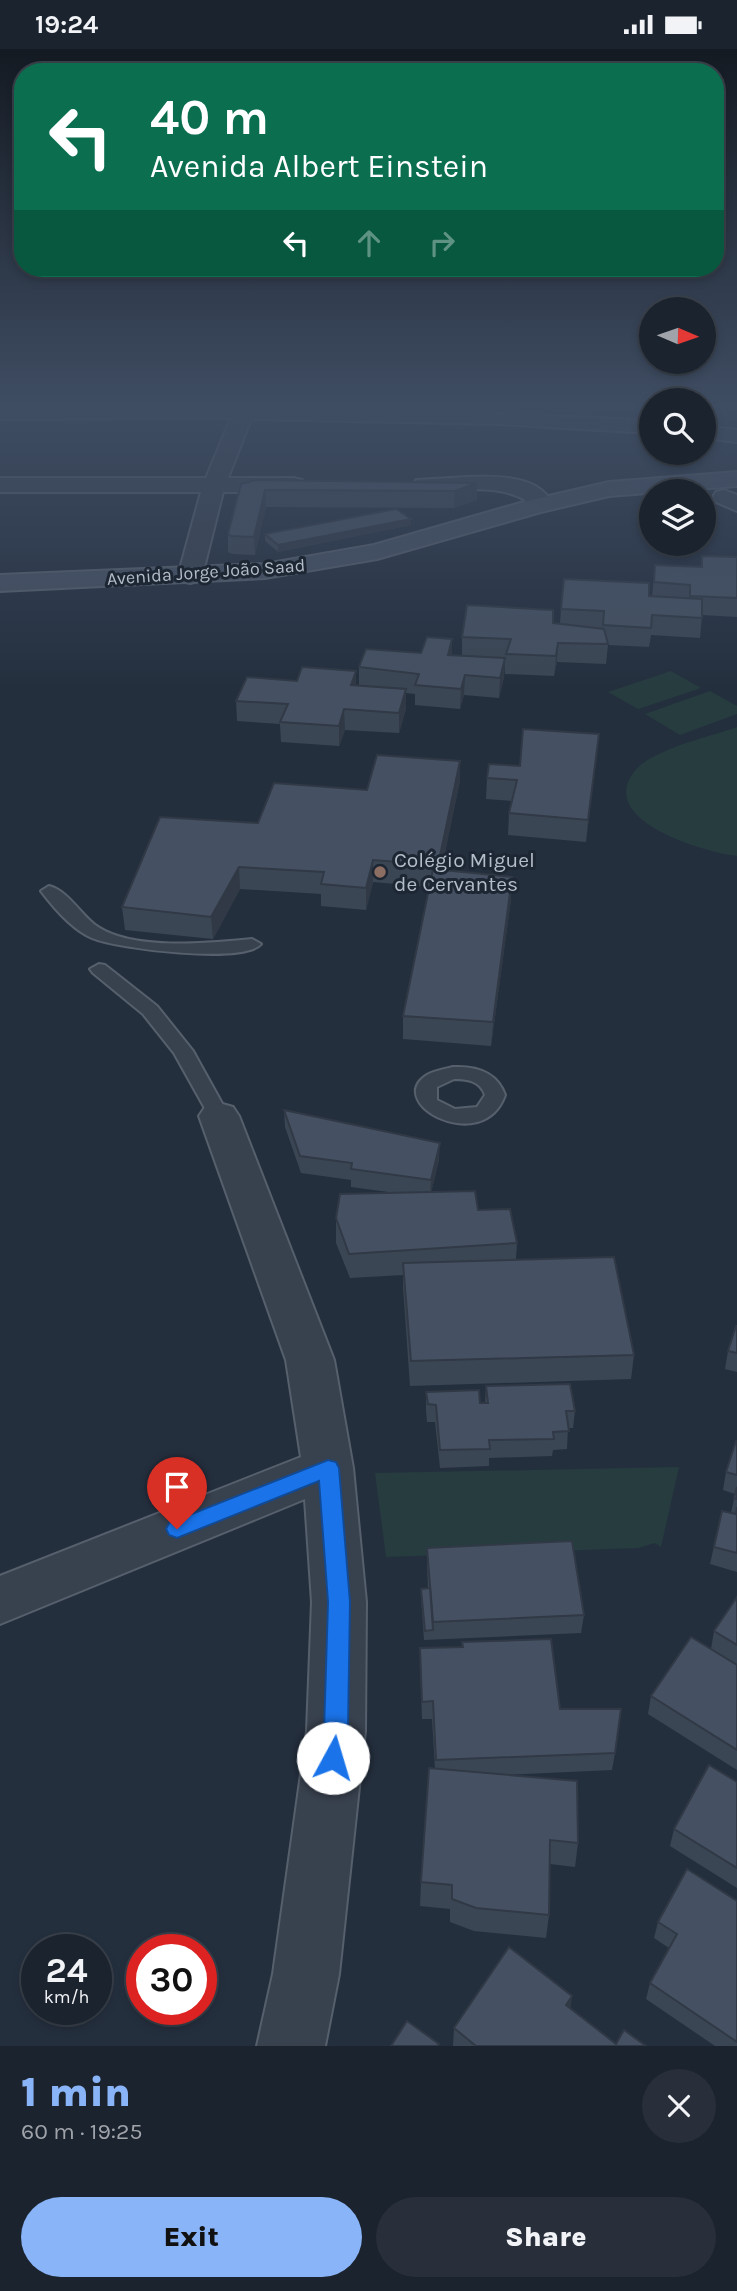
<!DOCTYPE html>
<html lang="en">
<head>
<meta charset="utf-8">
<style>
  :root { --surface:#1b232e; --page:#282f3a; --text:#f1f3f6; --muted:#a0a4aa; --line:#39404a; --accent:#8ab4f8 }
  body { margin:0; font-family:Karla,sans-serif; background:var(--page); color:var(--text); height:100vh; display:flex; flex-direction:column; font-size:26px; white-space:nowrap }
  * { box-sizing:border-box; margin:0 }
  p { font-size:23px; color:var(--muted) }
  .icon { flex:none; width:38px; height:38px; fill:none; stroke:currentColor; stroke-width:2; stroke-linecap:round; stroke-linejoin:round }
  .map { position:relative; height:1997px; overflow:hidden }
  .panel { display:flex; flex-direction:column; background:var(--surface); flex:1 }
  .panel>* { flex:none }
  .top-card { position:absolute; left:14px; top:14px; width:710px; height:214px; border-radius:28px; box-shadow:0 4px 10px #0003,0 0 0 2px var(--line); background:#0b6e4f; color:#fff; overflow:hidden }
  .needle { width:46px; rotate:92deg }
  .tools { position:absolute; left:639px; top:248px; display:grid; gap:14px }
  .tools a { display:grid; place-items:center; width:77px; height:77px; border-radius:50%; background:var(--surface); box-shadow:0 4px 10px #0003,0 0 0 2px var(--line); font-size:35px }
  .speed { position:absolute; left:21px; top:1885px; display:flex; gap:14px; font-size:35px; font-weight:700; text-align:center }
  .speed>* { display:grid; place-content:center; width:91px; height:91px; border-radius:50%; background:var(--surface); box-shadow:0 4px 10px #0003,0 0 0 2px var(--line); line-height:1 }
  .speed small { font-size:18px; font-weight:400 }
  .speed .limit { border:10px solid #d22; background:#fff; color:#111 }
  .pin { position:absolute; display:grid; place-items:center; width:60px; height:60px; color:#fff; margin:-72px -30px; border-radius:50% 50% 50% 0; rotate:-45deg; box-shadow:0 0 7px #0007 }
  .pin .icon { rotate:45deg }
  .me { position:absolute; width:77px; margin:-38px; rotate:6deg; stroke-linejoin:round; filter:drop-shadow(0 0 5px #0008) }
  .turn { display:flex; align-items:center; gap:24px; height:147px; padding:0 21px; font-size:32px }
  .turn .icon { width:91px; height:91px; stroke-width:2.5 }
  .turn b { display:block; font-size:49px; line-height:60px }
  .lanes { display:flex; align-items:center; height:66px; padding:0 21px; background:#0003; justify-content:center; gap:35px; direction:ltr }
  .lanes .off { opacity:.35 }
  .round { display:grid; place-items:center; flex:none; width:74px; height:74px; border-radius:37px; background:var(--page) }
  .overview { display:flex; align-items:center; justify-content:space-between; height:119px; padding:0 21px }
  h1 { font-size:42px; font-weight:800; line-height:52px; color:var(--accent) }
  .action { display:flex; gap:14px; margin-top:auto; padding:14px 21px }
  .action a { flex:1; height:80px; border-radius:42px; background:var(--accent); color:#111; font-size:28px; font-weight:800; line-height:80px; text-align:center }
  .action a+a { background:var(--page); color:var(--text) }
  .status { display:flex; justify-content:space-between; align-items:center; height:49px; padding:0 35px; background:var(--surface); direction:ltr }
  .status svg { height:19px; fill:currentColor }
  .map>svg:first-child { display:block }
  .green { fill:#263c3f }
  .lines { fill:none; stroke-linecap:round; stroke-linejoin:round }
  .lane-casing { stroke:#565f6c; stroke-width:4 }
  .street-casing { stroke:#565f6c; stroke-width:4 }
  .secondary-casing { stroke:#565f6c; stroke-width:4 }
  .lane { fill:#38414e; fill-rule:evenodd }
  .street { fill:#38414e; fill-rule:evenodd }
  .secondary { fill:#465061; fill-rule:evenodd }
  .wall { fill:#3b4654 }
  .shaded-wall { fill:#303945 }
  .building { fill:#455162; stroke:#303945; stroke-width:2 }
  .route { fill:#1a73e8; stroke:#114b97; stroke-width:2 }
  .education-dot { fill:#8d6e63; stroke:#1d2633; stroke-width:2.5 }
  .labels { text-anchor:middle; stroke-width:6; stroke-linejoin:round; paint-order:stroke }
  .far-street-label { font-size:18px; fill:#b4bcc9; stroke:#1d2633 }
  .poi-label { font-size:21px; fill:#b4bcc9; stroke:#1d2633; text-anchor:start }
</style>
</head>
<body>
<div class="status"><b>19:24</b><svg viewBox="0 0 49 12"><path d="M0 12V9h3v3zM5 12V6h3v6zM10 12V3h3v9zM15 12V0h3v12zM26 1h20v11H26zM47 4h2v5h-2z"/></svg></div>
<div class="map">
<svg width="737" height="1997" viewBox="0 0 737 1997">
  <rect width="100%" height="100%" fill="#242f3e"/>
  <g class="green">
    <polygon points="671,622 701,639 638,660 608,643"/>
    <polygon points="710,642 737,657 737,665 680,686 645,665"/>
    <path d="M 737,678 L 737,807 C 706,804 596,772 634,723 C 651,700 710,688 737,678 Z"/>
    <polygon points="679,1418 661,1498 655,1494 638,1499 386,1508 375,1424"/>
  </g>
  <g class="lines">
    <g class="lane-casing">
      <g id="lane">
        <path d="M 49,837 C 69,842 81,867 98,878 C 135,902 209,894 252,890 L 261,895 C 244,915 117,900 92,889 C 73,881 53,858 41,842 Z"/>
        <polygon points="99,915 105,916 157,957 193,1002 229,1067 226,1072 212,1072 174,1004 143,965 93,924 90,920"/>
        <path d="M 453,1018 C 476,1017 497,1023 505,1046 C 483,1108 383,1054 427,1026 C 434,1022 445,1020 453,1018 ZM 454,1030 C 468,1030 480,1032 485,1046 L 477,1058 L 455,1060 L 437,1051 L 437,1038 Z"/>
      </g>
    </g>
    <g class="street-casing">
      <g id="street">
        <path d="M 0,359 C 217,359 434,359 651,372 L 651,384 L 498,375 L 251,370 L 228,429 L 294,429 L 302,431 L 305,436 L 302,441 L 294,443 L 223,443 L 202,527 L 199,532 L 190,534 L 181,532 L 178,527 L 201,443 L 0,443 L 0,429 L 206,429 L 231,369 L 0,370 Z"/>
        <polygon points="704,377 737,381 737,393 704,389"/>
        <path d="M 467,428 C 491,427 533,426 548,448 L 543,462 L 527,462 L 524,457 L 525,451 C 496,434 456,442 424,443 L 416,441 L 413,436 L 416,431 Z"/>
        <polygon points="724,441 737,446 737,462 716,453 713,448 716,443"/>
        <polygon points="219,1054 233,1058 239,1067 334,1311 353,1419 366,1553 365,1682 339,1925 325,1997 257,1997 273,1925 307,1682 312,1553 305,1450 0,1575 0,1527 301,1408 286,1311 199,1067 205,1058"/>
      </g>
    </g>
    <g class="secondary-casing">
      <polygon id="secondary" points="737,423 737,437 609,447 541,463 377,510 265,529 0,542 0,526 265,515 374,496 527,452 609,433"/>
    </g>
    <use href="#lane" class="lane"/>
    <use href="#street" class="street"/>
    <use href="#secondary" class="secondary"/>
  </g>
  <g class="wall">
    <polygon points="477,434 477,451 454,459 266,458 255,506 232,505 228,503 228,485 241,435"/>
    <polygon points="411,476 278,503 265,492 265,485"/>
    <polygon points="702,507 737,508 737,568 702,566 700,589 651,586 649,598 608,596 606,615 557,613 554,627 505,625 505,609 504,628 499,649 464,646 460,660 415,656 415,645 406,644 406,660 399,684 345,681 339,697 281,693 280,675 237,672 236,652 297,632 356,622 356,636 359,636 359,618 452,606 462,606 462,588 553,574 560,575 561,560 652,547 655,516 701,518"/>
    <polygon points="599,685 586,793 508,786 509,764 512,752 486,750 487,729"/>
    <polygon points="460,732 441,821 511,850 491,997 403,990 403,967 430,838 373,833 366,861 321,857 321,845 240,840 213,890 125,881 122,858 258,774 367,741"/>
    <polygon points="284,1061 439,1111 431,1143 478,1161 517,1194 516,1210 634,1306 631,1330 410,1337 403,1238 403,1226 350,1229 336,1194 336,1169 396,1144 351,1138 351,1131 301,1124 285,1078"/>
    <polygon points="737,1277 737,1323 725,1320 728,1302"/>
    <polygon points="486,1337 575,1362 573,1379 568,1379 567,1400 553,1401 552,1407 489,1409 489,1417 440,1419 435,1373 427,1373 426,1361 426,1343 480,1354 485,1354"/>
    <polygon points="737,1393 737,1523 710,1515 722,1462 731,1464 735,1445 723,1441 726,1423"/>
    <polygon points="427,1499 584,1566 581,1584 424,1591 421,1549 421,1540 428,1540 427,1516"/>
    <polygon points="737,1548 737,1616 711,1600 714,1582"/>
    <polygon points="462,1593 560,1660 615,1704 612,1721 502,1726 578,1794 575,1818 550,1815 549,1866 546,1889 474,1882 450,1873 450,1860 420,1857 421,1833 435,1720 432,1670 422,1670 420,1616 420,1599 462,1598"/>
    <polygon points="737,1616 737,1721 648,1665 651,1647"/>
    <polygon points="737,1733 737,1839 670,1797 674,1780"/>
    <polygon points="737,1852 737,1997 715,1997 646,1950 650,1934 669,1899 654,1889 658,1873"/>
    <polygon points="572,1947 570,1960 616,1995 646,1997 453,1997 454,1979"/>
  </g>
  <g class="shaded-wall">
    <polygon points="477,434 477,451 454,459 455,442"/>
    <polygon points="265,441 266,458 255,506 254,488"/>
    <polygon points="411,470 411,476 278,503 278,496"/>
    <polygon points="452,590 452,610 448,606"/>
    <polygon points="558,594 557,613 554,627 556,607"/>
    <polygon points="505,609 504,628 499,649 500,629"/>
    <polygon points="356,622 356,642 351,636"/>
    <polygon points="465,626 464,646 460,660 461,640"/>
    <polygon points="406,640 406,660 399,684 399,664"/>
    <polygon points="344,660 345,681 339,697 339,677"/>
    <polygon points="599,685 597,705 586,793 588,771"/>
    <polygon points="460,712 460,732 438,838 438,816"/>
    <polygon points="373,811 373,833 366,861 366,839"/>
    <polygon points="239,818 240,840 213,890 211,868"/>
    <polygon points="512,828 511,850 491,997 493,973"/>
    <polygon points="440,1094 439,1111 430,1148 431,1131"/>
    <polygon points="572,1947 569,1969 566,1956"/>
  </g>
  <g class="building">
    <polygon points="256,431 477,434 455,442 265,441 254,488 231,487 228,485 241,435"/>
    <polygon points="396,460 411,470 278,496 265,485"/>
    <polygon points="702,507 737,508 737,549 690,547 690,536 654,533 655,516 702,518"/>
    <polygon points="564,530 649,534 649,547 702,550 702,569 652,566 651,579 603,576 604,562 561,560"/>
    <polygon points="467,556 553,561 553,574 604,580 608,595 558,594 556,607 506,605 511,590 462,588"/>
    <polygon points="427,588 452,590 448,606 505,609 500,629 465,626 461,640 415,636 419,625 359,618 366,600 421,604"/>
    <polygon points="302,618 356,622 351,636 406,640 399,664 344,660 339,677 280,673 288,655 236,652 247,628 297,632"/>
    <polygon points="523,680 599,685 588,771 509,764 517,731 487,729 489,715 520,717"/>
    <polygon points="377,706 460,712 438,816 373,811 366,839 321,835 324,823 239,818 211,868 122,858 160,768 258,774 274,734 367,741"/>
    <polygon points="433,820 512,828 493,973 403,967"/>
    <polygon points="284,1061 440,1094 431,1131 351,1120 352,1114 300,1107"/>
    <polygon points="475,1142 478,1161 510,1160 517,1194 349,1205 336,1169 340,1145"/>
    <polygon points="614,1208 634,1306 411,1312 403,1214"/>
    <polygon points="736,1277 737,1277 737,1304 728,1302"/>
    <polygon points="570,1335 575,1362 566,1362 569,1382 553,1383 554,1390 489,1391 490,1400 440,1401 436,1356 428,1355 426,1343 479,1341 480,1354 488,1354 486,1337"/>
    <polygon points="736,1392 737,1393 737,1426 726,1423"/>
    <polygon points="737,1438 737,1450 734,1449"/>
    <polygon points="737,1458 737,1504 714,1498 722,1462 736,1465"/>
    <polygon points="572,1492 584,1566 433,1573 427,1499"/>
    <polygon points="430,1539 433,1581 425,1582 421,1540"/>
    <polygon points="737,1548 737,1596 714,1582"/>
    <polygon points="691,1588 737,1616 737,1701 651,1647"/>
    <polygon points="551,1590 560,1660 621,1660 615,1704 436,1711 433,1652 422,1653 420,1599 463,1598 462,1593"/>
    <polygon points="709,1716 737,1733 737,1819 674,1780"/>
    <polygon points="429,1719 577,1732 578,1794 550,1791 549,1866 476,1859 452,1850 452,1836 421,1833"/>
    <polygon points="687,1820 737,1852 737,1993 650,1934 677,1885 658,1873"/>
    <polygon points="509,1898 572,1947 566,1956 616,1995 624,1981 646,1997 476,1997 454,1979"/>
    <polygon points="407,1972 439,1995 437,1997 391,1997"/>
  </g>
  <linearGradient id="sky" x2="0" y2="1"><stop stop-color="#141a22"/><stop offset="0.56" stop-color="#3f4d63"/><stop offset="1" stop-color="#3f4d63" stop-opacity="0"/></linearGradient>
  <rect width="737" height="639" fill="url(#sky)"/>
  <polygon class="route" points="328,1411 336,1413 339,1419 350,1553 348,1682 341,1717 333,1721 324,1717 321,1709 324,1682 328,1553 319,1432 177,1489 169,1486 166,1480 169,1474"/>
  <circle class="education-dot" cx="380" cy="823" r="7"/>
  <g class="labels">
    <g class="far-street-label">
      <text transform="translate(206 523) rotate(-4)" y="6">Avenida Jorge João Saad</text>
    </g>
    <g class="poi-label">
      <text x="394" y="818">Colégio Miguel<tspan x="394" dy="24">de Cervantes</tspan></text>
    </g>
  </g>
</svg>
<div class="tools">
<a><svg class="needle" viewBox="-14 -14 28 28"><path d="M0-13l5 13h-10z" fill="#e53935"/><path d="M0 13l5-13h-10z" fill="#a0a4aa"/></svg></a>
<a><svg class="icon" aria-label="search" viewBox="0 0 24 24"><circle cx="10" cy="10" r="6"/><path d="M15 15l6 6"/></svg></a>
<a><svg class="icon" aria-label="layers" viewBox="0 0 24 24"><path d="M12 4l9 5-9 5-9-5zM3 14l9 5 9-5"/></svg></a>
</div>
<div class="speed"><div>24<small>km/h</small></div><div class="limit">30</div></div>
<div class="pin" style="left:177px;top:1480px;background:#d93025"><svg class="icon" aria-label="arrive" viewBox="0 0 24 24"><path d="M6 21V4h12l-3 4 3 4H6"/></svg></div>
<svg class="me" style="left:333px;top:1709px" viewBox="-20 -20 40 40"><circle r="19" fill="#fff"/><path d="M0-13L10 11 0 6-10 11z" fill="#1a73e8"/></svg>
<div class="top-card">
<div class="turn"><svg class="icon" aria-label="left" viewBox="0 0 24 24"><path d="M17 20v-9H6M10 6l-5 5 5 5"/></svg><div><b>40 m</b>Avenida Albert Einstein</div></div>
<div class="lanes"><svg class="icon" aria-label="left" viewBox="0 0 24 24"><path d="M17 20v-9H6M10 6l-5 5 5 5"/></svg><svg class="icon off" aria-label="ahead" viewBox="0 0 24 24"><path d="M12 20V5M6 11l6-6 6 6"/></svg><svg class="icon off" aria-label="right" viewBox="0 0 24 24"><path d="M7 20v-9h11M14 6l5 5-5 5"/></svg></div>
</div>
</div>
<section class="panel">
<div class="overview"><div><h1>1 min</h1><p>60 m · 19:25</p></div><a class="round"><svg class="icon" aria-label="close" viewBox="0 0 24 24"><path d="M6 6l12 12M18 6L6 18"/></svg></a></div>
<div class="action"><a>Exit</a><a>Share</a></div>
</section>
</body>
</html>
